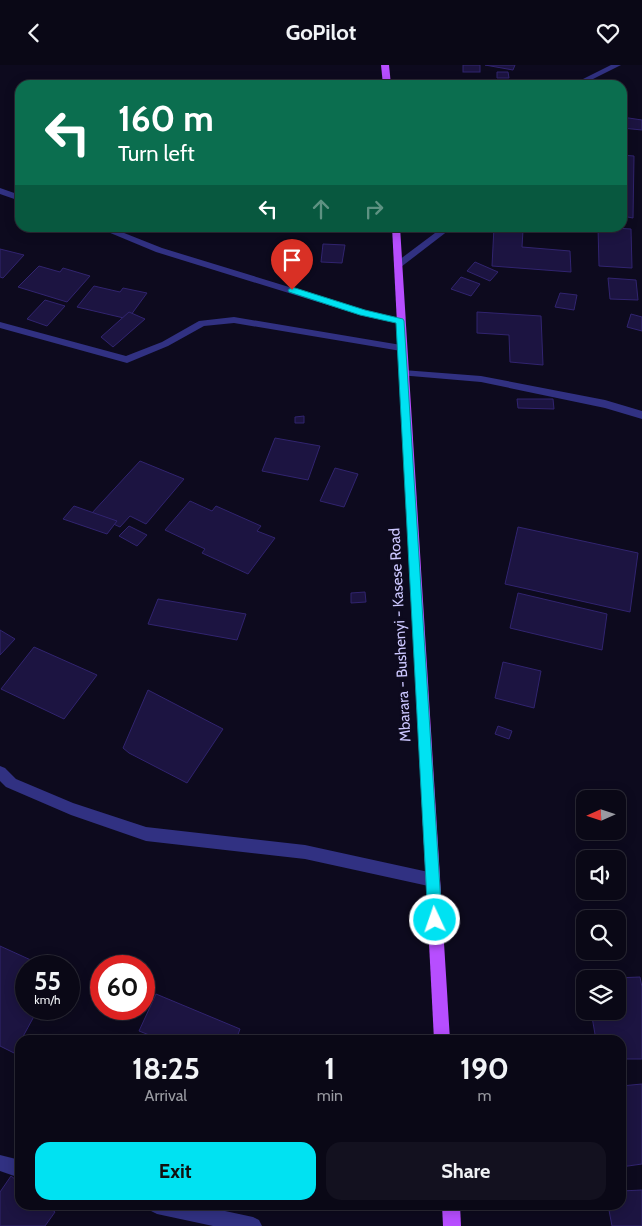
<!DOCTYPE html>
<html lang="en">
<head>
<meta charset="utf-8">
<style>
  :root { --surface:#0a0816; --page:#13111f; --text:#f1f3f6; --muted:#999aa1; --line:#2a2935; --accent:#00e2f2 }
  body { margin:0; font-family:Cabin,sans-serif; background:var(--page); color:var(--text); height:100vh; display:flex; flex-direction:column; font-size:19px; white-space:nowrap }
  * { box-sizing:border-box; margin:0 }
  p { font-size:16px; color:var(--muted) }
  .icon { flex:none; width:28px; height:28px; fill:none; stroke:currentColor; stroke-width:2; stroke-linecap:round; stroke-linejoin:round }
  .map { position:relative; flex:1; overflow:hidden }
  .side { position:absolute; left:15px; top:970px; width:611px; height:175px; display:flex; flex-direction:column; background:var(--surface); border-radius:15px; box-shadow:0 2px 12px #0003,0 0 0 1px var(--line) }
  .side>* { flex:none }
  .top-card { position:absolute; left:15px; top:15px; width:612px; height:152px; border-radius:15px; box-shadow:0 2px 12px #0003,0 0 0 1px var(--line); background:#0b6e4f; color:#fff; overflow:hidden }
  .needle { width:32px; rotate:267deg }
  .controls { position:absolute; left:576px; top:725px; display:grid; gap:10px }
  .controls a { display:grid; place-items:center; width:50px; height:50px; border-radius:10px; background:var(--surface); box-shadow:0 2px 12px #0003,0 0 0 1px var(--line); font-size:25px }
  .speed { position:absolute; left:15px; top:890px; display:flex; gap:10px; font-size:25px; font-weight:700; text-align:center }
  .speed>* { display:grid; place-content:center; width:65px; height:65px; border-radius:50%; background:var(--surface); box-shadow:0 2px 12px #0003,0 0 0 1px var(--line); line-height:1 }
  .speed small { font-size:12px; font-weight:400 }
  .speed .limit { border:8px solid #d22; background:#fff; color:#111 }
  .pin { position:absolute; display:grid; place-items:center; width:42px; height:42px; color:#fff; margin:-51px -21px; border-radius:50% 50% 50% 0; rotate:-45deg; box-shadow:0 0 5px #0007 }
  .pin .icon { rotate:45deg }
  .me { position:absolute; width:55px; margin:-28px; rotate:357deg; stroke-linejoin:round; filter:drop-shadow(0 0 4px #0008) }
  .turn { display:flex; align-items:center; gap:18px; height:105px; padding:0 20px; font-size:22px }
  .turn .icon { width:65px; height:65px; stroke-width:2.5 }
  .turn b { display:block; font-size:35px; line-height:42px }
  .lanes { display:flex; align-items:center; height:48px; padding:0 20px; background:#0003; justify-content:center; gap:25px; direction:ltr }
  .lanes .off { opacity:.35 }
  .eta { display:flex; justify-content:space-evenly; align-items:center; height:85px; text-align:center }
  .eta b { font-size:30px; font-weight:700; line-height:35px }
  .action { display:flex; gap:10px; margin-top:auto; padding:10px 20px }
  .action a { flex:1; height:58px; border-radius:15px; background:var(--accent); color:#111; font-size:20px; font-weight:700; line-height:58px; text-align:center }
  .action a+a { background:var(--page); color:var(--text) }
  header { display:flex; justify-content:space-between; align-items:center; height:65px; padding:0 20px; background:var(--surface); font-size:22px; font-weight:700 }
  .map>svg:first-child { display:block }
  .building { fill:#1c1441; stroke:#31246f }
  .lines { fill:none; stroke-linecap:round; stroke-linejoin:round }
  .minor { fill:#313182; fill-rule:evenodd }
  .primary { fill:#b74eff; fill-rule:evenodd }
  .route { fill:#00e2f2; stroke:#00939d }
  .labels { text-anchor:middle; stroke-width:5; stroke-linejoin:round; paint-order:stroke }
  .street-label { font-size:15px; fill:#ccc7ff; stroke:#0d0a1e }
</style>
</head>
<body>
<header><svg class="icon" aria-label="back" viewBox="0 0 24 24"><path d="M15 5l-7 7 7 7"/></svg>GoPilot<svg class="icon" aria-label="heart" viewBox="0 0 24 24"><path d="M12 20l-8-8c-3-5 5-10 8-4 3-6 11-1 8 4z"/></svg></header>
<div class="map">
<svg width="642" height="1161" viewBox="0 0 642 1161">
  <rect width="100%" height="100%" fill="#0d0a1e"/>
  <g class="building">
    <rect x="463" y="0" width="17" height="7"/>
    <polygon points="485,0 515,0 513,5"/>
    <polygon points="497,7 508,7 509,13 497,13"/>
    <polygon points="622,52 642,55 642,65 622,63"/>
    <polygon points="622,90 634,91 633,153 622,151"/>
    <polygon points="494,162 538,162 538,166 523,165 522,182 570,186 571,207 492,201"/>
    <polygon points="598,162 631,164 632,203 599,201"/>
    <polygon points="323,179 345,180 342,198 321,197"/>
    <polygon points="0,184 24,190 3,213 0,212"/>
    <polygon points="475,197 498,207 490,216 467,206"/>
    <polygon points="39,201 60,207 63,203 90,211 67,237 18,222"/>
    <polygon points="461,212 480,219 471,231 451,224"/>
    <polygon points="608,213 636,215 638,235 610,234"/>
    <polygon points="94,221 120,227 123,223 147,228 128,254 77,242"/>
    <polygon points="560,228 577,230 574,245 555,242"/>
    <polygon points="45,235 65,241 47,261 27,254"/>
    <polygon points="129,247 145,254 113,282 101,272"/>
    <polygon points="477,247 541,251 543,300 510,297 509,270 477,268"/>
    <polygon points="631,249 642,252 642,266 627,262"/>
    <polygon points="517,334 553,334 554,344 518,343"/>
    <polygon points="304,351 304,358 295,358 295,352"/>
    <polygon points="275,373 320,381 308,415 262,406"/>
    <polygon points="140,396 184,414 146,459 130,451 120,462 91,449"/>
    <polygon points="335,403 358,409 344,442 320,436"/>
    <polygon points="190,436 212,446 216,441 261,461 257,466 275,473 248,509 202,488 205,484 165,465"/>
    <polygon points="74,441 117,456 107,469 63,454"/>
    <polygon points="129,461 147,470 137,481 119,471"/>
    <polygon points="518,462 638,488 630,547 505,519"/>
    <polygon points="365,527 366,537 351,538 351,528"/>
    <polygon points="518,528 607,549 602,585 510,563"/>
    <polygon points="158,534 246,549 237,575 148,559"/>
    <polygon points="0,565 15,574 0,590"/>
    <polygon points="34,582 97,610 64,654 1,624"/>
    <polygon points="503,597 541,606 534,643 495,633"/>
    <polygon points="148,625 223,664 187,718 129,688 123,683"/>
    <polygon points="498,661 512,666 509,674 495,669"/>
    <polygon points="0,881 44,901 26,901 26,944 38,944 14,988 0,981"/>
    <polygon points="640,912 642,922 642,994 621,994 621,975 596,975 591,946 618,946 618,914 590,914"/>
    <polygon points="156,929 240,964 236,975 162,975 139,966"/>
    <polygon points="642,1019 642,1099 621,1102 621,1021"/>
    <polygon points="11,1111 20,1118 20,1140 46,1140 55,1147 45,1161 0,1161 0,1127"/>
    <polygon points="642,1125 642,1161 612,1161 608,1140 621,1140 621,1126"/>
  </g>
  <g class="lines">
    <g class="minor">
      <polygon points="611,0 621,0 581,20 571,20"/>
      <polygon points="0,123 20,130 20,136 0,129"/>
      <polygon points="96,162 109,162 162,183 364,245 403,254 405,256 400,259 360,250 156,187"/>
      <polygon points="443,162 453,162 401,202 395,202 395,198"/>
      <polygon points="234,252 401,280 406,283 401,286 234,258 204,261 168,281 127,298 0,263 0,257 126,291 162,277 199,256"/>
      <polygon points="403,305 481,311 605,335 642,346 642,354 605,343 481,317 399,310 399,306"/>
      <polygon points="0,701 5,703 16,714 73,738 146,762 305,780 433,808 438,810 440,815 438,820 433,822 305,794 146,776 71,750 6,722 0,716"/>
      <polygon points="0,1090 20,1095 20,1113 0,1106"/>
      <polygon points="148,1140 197,1140 253,1152 259,1155 262,1161 213,1161 157,1149 151,1146"/>
    </g>
    <g class="primary">
      <polygon points="381,0 389,0 391,20 383,20"/>
      <polygon points="392,162 400,162 450,975 434,975"/>
      <polygon points="442,1140 460,1140 461,1161 443,1161"/>
    </g>
  </g>
  <polygon class="route" points="292,222 365,245 403,254 404,256 442,855 440,860 435,862 430,860 428,855 396,258 360,250 289,227 288,225"/>
  <g class="labels">
    <g class="street-label">
      <text transform="translate(400 570) rotate(-93)" y="5">Mbarara - Bushenyi - Kasese Road</text>
    </g>
  </g>
</svg>
<div class="controls">
<a><svg class="needle" viewBox="-14 -14 28 28"><path d="M0-13l5 13h-10z" fill="#e53935"/><path d="M0 13l5-13h-10z" fill="#999aa1"/></svg></a>
<a><svg class="icon" aria-label="sound" viewBox="0 0 24 24"><path d="M4 9h4l5-4v14l-5-4H4zM17 9q2 3 0 6"/></svg></a>
<a><svg class="icon" aria-label="search" viewBox="0 0 24 24"><circle cx="10" cy="10" r="6"/><path d="M15 15l6 6"/></svg></a>
<a><svg class="icon" aria-label="layers" viewBox="0 0 24 24"><path d="M12 4l9 5-9 5-9-5zM3 14l9 5 9-5"/></svg></a>
</div>
<div class="speed"><div>55<small>km/h</small></div><div class="limit">60</div></div>
<div class="pin" style="left:292px;top:225px;background:#d93025"><svg class="icon" aria-label="arrive" viewBox="0 0 24 24"><path d="M6 21V4h12l-3 4 3 4H6"/></svg></div>
<svg class="me" style="left:435px;top:855px" viewBox="-20 -20 40 40"><circle r="17" fill="#00e2f2" stroke="#fff" stroke-width="3"/><path d="M0-11L8 9 0 5-8 9z" fill="#fff"/></svg>
<div class="top-card">
<div class="turn"><svg class="icon" aria-label="left" viewBox="0 0 24 24"><path d="M17 20v-9H6M10 6l-5 5 5 5"/></svg><div><b>160 m</b>Turn left</div></div>
<div class="lanes"><svg class="icon" aria-label="left" viewBox="0 0 24 24"><path d="M17 20v-9H6M10 6l-5 5 5 5"/></svg><svg class="icon off" aria-label="ahead" viewBox="0 0 24 24"><path d="M12 20V5M6 11l6-6 6 6"/></svg><svg class="icon off" aria-label="right" viewBox="0 0 24 24"><path d="M7 20v-9h11M14 6l5 5-5 5"/></svg></div>
</div>
<section class="side">
<div class="eta">
<div><b>18:25</b><p>Arrival</p></div>
<div><b>1</b><p>min</p></div>
<div><b>190</b><p>m</p></div>
</div>
<div class="action"><a>Exit</a><a>Share</a></div>
</section>
</div>
</body>
</html>
